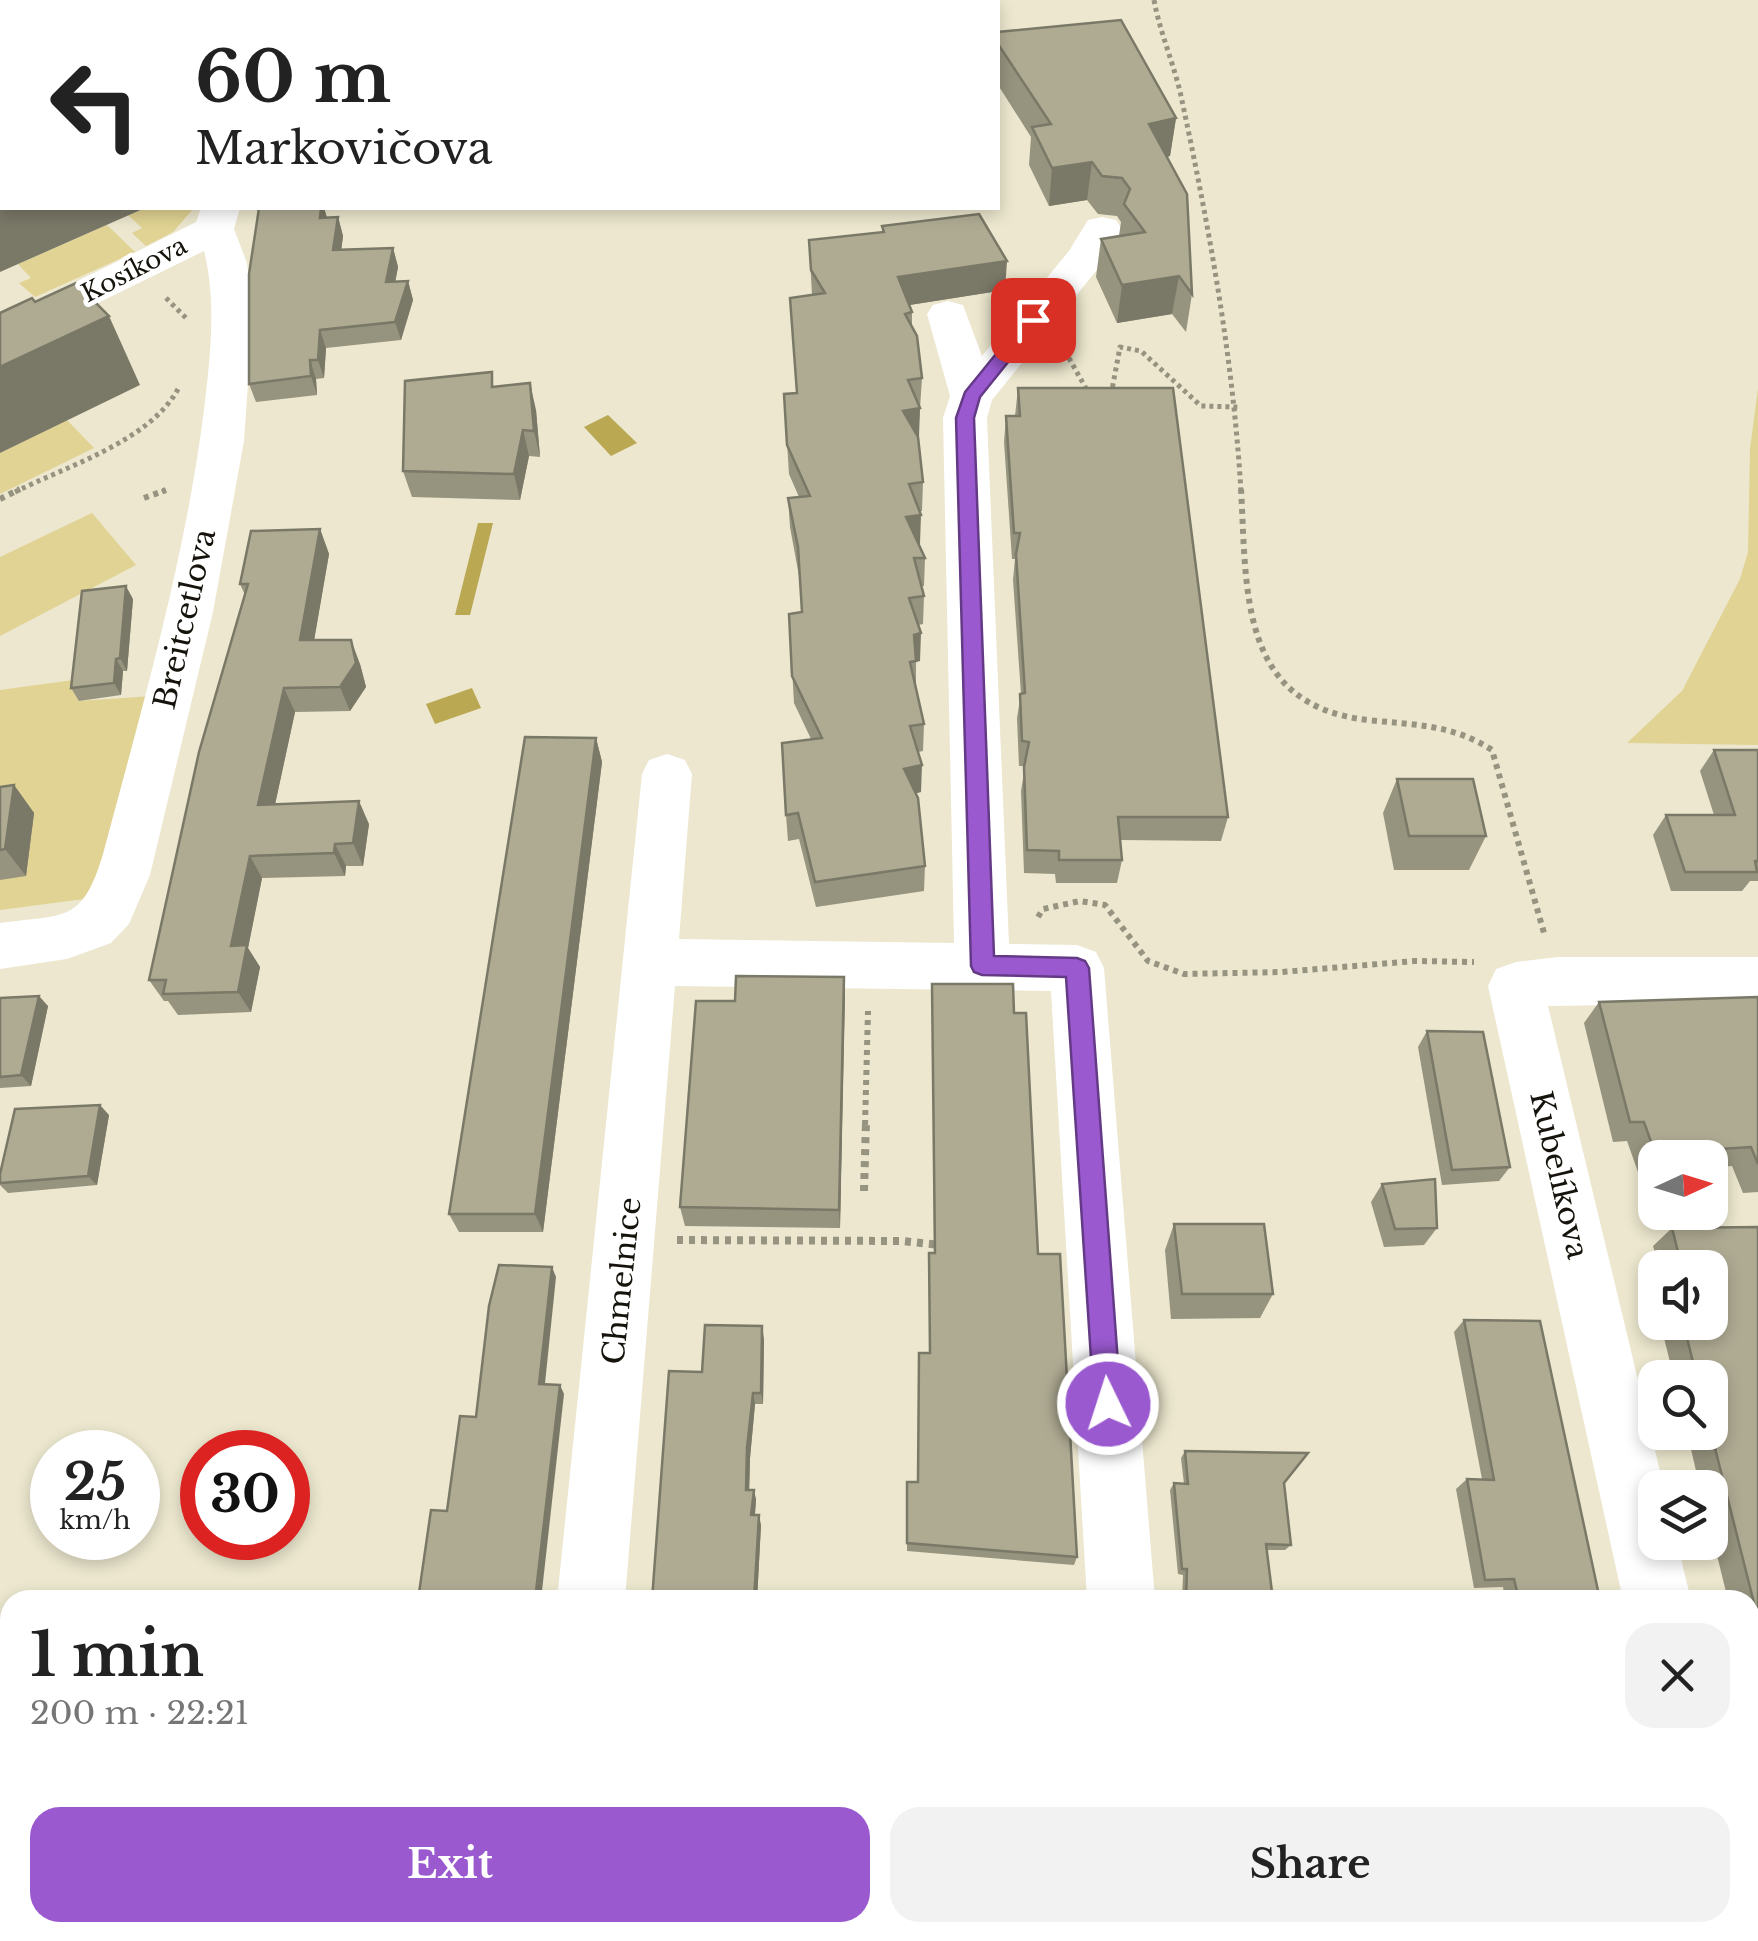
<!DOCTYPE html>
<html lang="en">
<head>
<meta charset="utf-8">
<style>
  :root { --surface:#fff; --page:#f2f2f2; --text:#222; --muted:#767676; --accent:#9a59cf }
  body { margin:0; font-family:"Libre Baskerville",serif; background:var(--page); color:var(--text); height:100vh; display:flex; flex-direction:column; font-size:38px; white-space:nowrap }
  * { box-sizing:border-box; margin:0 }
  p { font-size:32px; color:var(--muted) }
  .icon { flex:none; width:55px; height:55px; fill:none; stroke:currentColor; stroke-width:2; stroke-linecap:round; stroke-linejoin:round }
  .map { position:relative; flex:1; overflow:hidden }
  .sheet { position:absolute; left:0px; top:1590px; width:1760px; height:352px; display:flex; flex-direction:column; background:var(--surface); border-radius:30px 30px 0 0; box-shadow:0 5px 15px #0003 }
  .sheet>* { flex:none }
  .guide { position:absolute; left:0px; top:0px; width:1000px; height:210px; box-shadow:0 5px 15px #0003; background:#fff; color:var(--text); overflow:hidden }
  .needle { width:65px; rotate:86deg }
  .fabs { position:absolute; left:1638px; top:1140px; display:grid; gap:20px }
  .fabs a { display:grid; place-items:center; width:90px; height:90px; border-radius:20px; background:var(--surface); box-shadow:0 5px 15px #0003; font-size:50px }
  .speed { position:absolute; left:30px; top:1430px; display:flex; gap:20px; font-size:50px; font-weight:700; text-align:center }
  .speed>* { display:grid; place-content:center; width:130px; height:130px; border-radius:50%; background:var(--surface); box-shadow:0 5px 15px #0003; line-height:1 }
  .speed small { font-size:25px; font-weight:400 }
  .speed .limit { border:15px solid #d22; background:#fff; color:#111 }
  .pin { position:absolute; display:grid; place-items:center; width:85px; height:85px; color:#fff; margin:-42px; border-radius:20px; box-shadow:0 5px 15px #0006 }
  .me { position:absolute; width:110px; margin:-55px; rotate:356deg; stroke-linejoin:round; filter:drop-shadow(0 0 8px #0008) }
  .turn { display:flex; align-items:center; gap:35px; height:210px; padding:0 30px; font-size:45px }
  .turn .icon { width:130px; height:130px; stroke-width:2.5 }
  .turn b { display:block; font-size:70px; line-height:85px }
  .round { display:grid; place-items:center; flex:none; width:105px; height:105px; border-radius:30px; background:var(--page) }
  .overview { display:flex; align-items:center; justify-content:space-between; height:170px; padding:0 30px }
  h1 { font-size:60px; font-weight:700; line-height:75px }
  .action { display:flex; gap:20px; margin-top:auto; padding:20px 30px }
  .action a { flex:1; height:115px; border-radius:30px; background:var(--accent); color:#fff; font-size:40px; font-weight:700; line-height:115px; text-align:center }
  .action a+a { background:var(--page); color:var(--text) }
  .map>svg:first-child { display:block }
  .green { fill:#e1d393 }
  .water { fill:#bba852 }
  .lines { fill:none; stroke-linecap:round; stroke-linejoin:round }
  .path-far2 { stroke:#979381; stroke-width:5; stroke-dasharray:4 4; stroke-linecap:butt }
  .path-far1 { stroke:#979381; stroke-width:6; stroke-dasharray:5 5; stroke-linecap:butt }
  .path { stroke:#979381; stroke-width:8; stroke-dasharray:6 6; stroke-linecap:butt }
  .minor { fill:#fff; fill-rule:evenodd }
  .wall { fill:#96937e }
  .shaded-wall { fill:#7a7867 }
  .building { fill:#afab93; stroke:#7a7867; stroke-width:2.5 }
  .route { fill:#9a59cf; stroke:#643a87; stroke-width:2.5 }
  .labels { text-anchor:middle; stroke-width:9; stroke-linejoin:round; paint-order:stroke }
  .far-street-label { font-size:25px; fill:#15130b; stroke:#fff }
  .street-label { font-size:30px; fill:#15130b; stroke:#fff }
</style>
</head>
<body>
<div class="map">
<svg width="1758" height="1941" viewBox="0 0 1758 1941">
  <rect width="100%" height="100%" fill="#ece7ce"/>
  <g class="green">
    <polygon points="144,208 194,208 173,232 146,246 132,233 142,228 128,215"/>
    <polygon points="107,225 135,252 35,297 19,283 31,278 18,264"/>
    <polygon points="1758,388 1758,745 1627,743 1682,691 1740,579 1748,552 1750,449"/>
    <polygon points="67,420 94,448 0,494 0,453"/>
    <polygon points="92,513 136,565 0,636 0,557"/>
    <polygon points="81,679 79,701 152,696 92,898 0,910 0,690"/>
  </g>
  <g class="water">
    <polygon points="608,415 637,443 611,456 584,427"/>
    <polygon points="478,523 493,523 470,615 455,615"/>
    <polygon points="472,688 481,708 435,724 426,704"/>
  </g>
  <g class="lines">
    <g class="path-far2">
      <path d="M 1154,0 C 1160,33 1174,64 1181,96 C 1209,227 1233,357 1241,492"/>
      <polyline points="119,2 125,0"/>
      <polyline points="166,298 186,318"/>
      <polyline points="1065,351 1088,392"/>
      <polyline points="1111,395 1120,347 1141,351 1201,406 1238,407"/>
      <path d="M 15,492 C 67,466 150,441 178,389"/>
      <polyline points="162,492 166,490"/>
    </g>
    <g class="path-far1">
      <path d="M 1241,489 C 1247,590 1238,706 1368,720 C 1414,725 1452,724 1492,750 L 1544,933"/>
      <polyline points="144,498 166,490"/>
      <polyline points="0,499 20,489"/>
      <polyline points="1038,917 1043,909 1080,901 1105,905 1148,961 1184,974 1282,972 1415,961 1474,962"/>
      <polyline points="865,1125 868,1011"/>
    </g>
    <g class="path">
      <polyline points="864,1191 866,1122"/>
      <polyline points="677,1240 902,1241 940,1245"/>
    </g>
    <g class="minor">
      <polygon points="244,0 279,0 280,2 245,2"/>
      <polygon points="2,28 2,50 0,51 0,29"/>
      <path d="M 201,208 L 240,208 L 234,229 L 247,263 L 253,313 L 244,441 L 213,612 L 150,875 L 129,924 L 111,943 L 67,959 L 0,969 L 0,923 C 65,914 82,924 103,854 C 142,708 185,560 204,410 C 210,358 217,303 204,251 L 0,351 L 0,320 L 196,222 Z"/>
      <polygon points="1102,217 1116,220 1122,229 1100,266 992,400 987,418 1009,944 1077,945 1096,952 1104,968 1155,1600 1087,1600 1051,991 675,986 625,1600 557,1600 642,774 649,760 667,754 685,760 692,774 679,939 954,943 943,418 950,396 927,314 933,305 948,301 963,305 982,356 1069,251 1088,220"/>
      <polygon points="1558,957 1758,957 1758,1003 1548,1006 1664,1488 1655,1488 1655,1542 1677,1542 1691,1600 1623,1600 1488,986 1496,969 1516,962"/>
      <polygon points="1750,1902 1758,1905 1758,1941 1697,1941 1696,1932 1750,1932"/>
      <polygon points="522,1932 596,1932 597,1941 521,1941"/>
      <polygon points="1107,1932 1182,1932 1183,1941 1107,1941"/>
    </g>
  </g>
  <g class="wall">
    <polygon points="998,32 1176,118 1170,156 1167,157 1192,294 1186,332 1172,314 1117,323 1096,277 1101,239 1119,236 1121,222 1117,216 1098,214 1087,200 1049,206 1029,165 1031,137 998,85"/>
    <polygon points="324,208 327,218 338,217 343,236 341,250 393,248 398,267 395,281 408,281 413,300 401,340 326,348 324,378 316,379 317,395 256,402 249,384"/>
    <polygon points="882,226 1005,290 909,305 912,312 912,326 922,378 918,438 923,482 922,511 920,511 920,544 918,544 925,558 924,586 922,586 924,596 923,624 918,625 920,661 916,662 916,688 924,724 923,751 918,752 921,792 916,793 925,866 924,891 816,907 799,839 788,841 786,815 811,739 794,703 789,614 802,612 799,576 790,527 788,498 799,497 789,474 784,394 796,393 812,295 809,240 882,232"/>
    <polygon points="495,387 536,410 540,457 529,456 520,500 412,497 403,471"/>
    <polygon points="1018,388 1228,817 1221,841 1120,840 1122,860 1117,883 1056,883 1055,874 1024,873 1021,791 1025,766 1019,766 1017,718 1021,694 1013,580 1015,559 1012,559 1004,442 1006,416 1015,416"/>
    <polygon points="320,529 329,554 314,640 360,664 366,687 350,711 295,712 275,804 369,824 363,866 346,866 345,876 262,878 248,948 260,967 251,1012 178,1015 168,1001 164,1001 149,980 245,595 240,584"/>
    <polygon points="133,599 127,671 123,671 121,695 79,701 71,688"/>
    <polygon points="596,738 602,762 543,1232 459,1232 449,1214"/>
    <polygon points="1714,750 1758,750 1758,881 1750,881 1742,891 1671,891 1653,835 1666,815 1714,815 1700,771"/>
    <polygon points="1397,779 1486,836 1469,870 1394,870 1383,813"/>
    <polygon points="14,785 34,813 26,876 0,880 0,787"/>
    <polygon points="844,977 840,1228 685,1226 680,1207 735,1001"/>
    <polygon points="932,984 1014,1013 1038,1254 1077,1557 1074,1565 907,1551 907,1482 917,1482 929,1353 929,1253 934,1253"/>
    <polygon points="1758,997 1758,1192 1743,1193 1732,1166 1710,1168 1710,1158 1655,1158 1655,1171 1638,1172 1627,1141 1613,1142 1584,1023 1599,1002"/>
    <polygon points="0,998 48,1006 31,1086 0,1088"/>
    <polygon points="1427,1031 1510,1167 1499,1181 1442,1185 1418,1047"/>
    <polygon points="109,1115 97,1185 8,1193 0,1185 0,1174"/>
    <polygon points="1382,1184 1437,1228 1424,1245 1384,1247 1371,1202"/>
    <polygon points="1174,1224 1273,1294 1260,1318 1171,1319 1165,1250"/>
    <polygon points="1758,1227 1758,1723 1750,1690 1750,1600 1728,1600 1710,1527 1710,1488 1700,1488 1687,1432 1710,1432 1710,1378 1674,1378 1660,1322 1710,1322 1710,1268 1655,1268 1655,1301 1648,1273 1658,1264 1653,1246 1672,1228"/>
    <polygon points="1464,1320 1600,1600 1505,1600 1503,1587 1474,1588 1456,1489 1467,1479 1482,1479 1454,1332"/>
    <polygon points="764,1339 763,1404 755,1404 750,1458 749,1490 754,1490 756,1500 755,1515 761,1525 757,1600 702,1372"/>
    <polygon points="1185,1451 1284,1483 1291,1545 1285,1550 1267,1550 1273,1600 1182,1600 1183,1575 1178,1574 1170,1490 1174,1483 1184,1484 1181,1458"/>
    <polygon points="1197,1932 1294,1932 1343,1941 1197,1941"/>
    <polygon points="1434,1932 1672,1932 1673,1941 1430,1941 1430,1936 1435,1936"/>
  </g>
  <g class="shaded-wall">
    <polygon points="410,0 428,0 425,2 408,2"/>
    <polygon points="1176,118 1170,156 1144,162 1149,124"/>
    <polygon points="1092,162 1087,200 1049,206 1052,168"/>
    <polygon points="2,187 2,208 145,208 0,272 0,188"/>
    <polygon points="321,208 324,208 328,221 320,218"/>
    <polygon points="338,217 343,236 339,268 333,250"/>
    <polygon points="393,248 398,267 392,300 386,282"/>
    <polygon points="1007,261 1005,290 897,307 898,277"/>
    <polygon points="1179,276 1172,314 1117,323 1122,285"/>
    <polygon points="408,281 413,300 401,340 395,322"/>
    <polygon points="109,316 140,385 0,453 0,367"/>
    <polygon points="320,330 326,348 324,378 318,360"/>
    <polygon points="310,360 316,379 317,395 311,376"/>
    <polygon points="530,383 536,410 540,457 534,431"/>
    <polygon points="920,408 919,437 903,441 903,411"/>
    <polygon points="523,430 529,456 520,500 514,474"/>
    <polygon points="921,515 920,544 905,546 906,517"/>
    <polygon points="320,529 329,554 310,664 300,640"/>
    <polygon points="126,586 133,599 127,671 120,658"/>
    <polygon points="921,633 920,661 913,662 914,635"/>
    <polygon points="351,640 360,664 366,687 350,711 340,687"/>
    <polygon points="116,659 123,671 121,695 114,683"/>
    <polygon points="284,688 295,712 270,828 258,805"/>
    <polygon points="596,738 602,762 543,1232 535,1214"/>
    <polygon points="922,765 921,792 903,796 904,769"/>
    <polygon points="14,785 34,813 26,876 5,849"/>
    <polygon points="359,801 369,824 363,866 353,843"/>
    <polygon points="335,844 346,866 345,876 334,853"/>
    <polygon points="250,856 262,878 248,948 260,967 251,1012 238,992 231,946"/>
    <polygon points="844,977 845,998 840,1228 839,1210"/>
    <polygon points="39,996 48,1006 31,1086 21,1075"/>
    <polygon points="100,1105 109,1115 97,1185 88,1176"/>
    <polygon points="552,1267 556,1277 544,1393 539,1384"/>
    <polygon points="762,1326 764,1339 763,1404 761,1393"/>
    <polygon points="560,1385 564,1394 541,1600 535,1600"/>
    <polygon points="753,1393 755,1404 750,1458 749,1499 746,1490 747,1448"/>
    <polygon points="754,1490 756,1500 754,1525 751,1515"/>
    <polygon points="759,1515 761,1525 757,1600 754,1600"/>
    <polygon points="497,1932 504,1932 503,1941 496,1941"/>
  </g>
  <g class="building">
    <polygon points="355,0 410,0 408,2 353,2"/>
    <polygon points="1121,20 1176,118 1149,124 1187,194 1192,294 1179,276 1122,285 1101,239 1145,232 1124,204 1130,189 1122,178 1102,176 1092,162 1052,168 1032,127 1051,124 998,44 998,32"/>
    <polygon points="2,138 2,187 0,188 0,139"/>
    <polygon points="259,208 321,208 320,218 338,217 333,250 393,248 386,282 408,281 395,322 320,330 318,360 310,360 311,376 249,384 249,274"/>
    <polygon points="979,214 1007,261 898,277 912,312 905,314 917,336 922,378 908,380 920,408 903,411 918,437 923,482 909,484 921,515 906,517 925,558 914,558 924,596 909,598 921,633 914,635 916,661 910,662 924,724 910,726 922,765 904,769 918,798 925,866 815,882 798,813 786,815 782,743 822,738 792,676 789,614 802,612 798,547 788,498 810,496 787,445 784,394 797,393 790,298 825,293 811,270 809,240 884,232 882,226"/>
    <polygon points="76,283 109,316 0,367 0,313 32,298 35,302"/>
    <polygon points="492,372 492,387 530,383 534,431 523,430 514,474 403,471 405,381"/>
    <polygon points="1018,388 1173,388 1228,817 1118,817 1122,860 1059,860 1059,851 1027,850 1024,767 1029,742 1022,741 1020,694 1025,693 1016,554 1020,533 1014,533 1006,416 1020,416"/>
    <polygon points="320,529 300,640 351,640 356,663 340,687 284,688 258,805 359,801 353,843 335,844 334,853 250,856 231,946 247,945 238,992 163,994 166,980 149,980 199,752 248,584 240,584 251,531"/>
    <polygon points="126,586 120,658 116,659 114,683 71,688 82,591"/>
    <polygon points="525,737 596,738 535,1214 449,1214"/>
    <polygon points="1714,750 1758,750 1758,861 1755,861 1757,872 1685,872 1666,815 1735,815"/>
    <polygon points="1397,779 1473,779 1486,836 1409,836"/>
    <polygon points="14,785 5,849 0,850 0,787"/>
    <polygon points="736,976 844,977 839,1210 680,1207 696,1001 735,1001"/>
    <polygon points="932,984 1013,984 1014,1013 1026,1013 1038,1254 1060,1254 1077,1557 907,1543 907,1482 918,1482 919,1353 930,1353 929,1253 935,1253"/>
    <polygon points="39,996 21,1075 0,1077 0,998"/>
    <polygon points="1758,997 1758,1164 1751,1147 1655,1153 1644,1122 1630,1122 1599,1002"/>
    <polygon points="1427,1031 1483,1032 1510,1167 1452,1170"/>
    <polygon points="100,1105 88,1176 0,1183 0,1174 15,1109"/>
    <polygon points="1435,1179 1437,1228 1395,1229 1382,1184"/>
    <polygon points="1174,1224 1264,1224 1273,1294 1182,1294"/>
    <polygon points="1758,1227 1758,1619 1710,1428 1710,1378 1697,1378 1683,1322 1710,1322 1710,1268 1670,1268 1666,1256 1679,1256 1672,1228"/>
    <polygon points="499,1265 552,1267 539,1384 560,1385 535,1600 418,1600 431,1510 447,1511 460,1416 476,1417 489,1306"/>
    <polygon points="1464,1320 1540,1321 1600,1600 1519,1600 1514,1579 1485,1580 1467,1479 1494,1480"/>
    <polygon points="705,1325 762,1326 761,1393 753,1393 747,1448 746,1490 754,1490 751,1515 759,1515 754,1600 652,1600 669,1371 702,1372"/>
    <polygon points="1185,1451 1308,1453 1284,1483 1291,1545 1266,1544 1273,1600 1186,1600 1187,1569 1182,1569 1174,1483 1188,1484"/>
    <polygon points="397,1932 497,1932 496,1941 396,1941"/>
    <polygon points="626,1932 727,1932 727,1937 729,1941 626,1941"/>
    <polygon points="858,1932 945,1932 897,1936 897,1941 857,1941"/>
    <polygon points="1004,1932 1097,1932 1098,1941 1004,1941"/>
    <polygon points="1201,1932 1342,1934 1343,1941 1202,1941"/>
    <polygon points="1446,1932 1672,1932 1673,1941 1442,1941 1441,1935 1446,1935"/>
  </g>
  <polygon class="route" points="1033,314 1042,320 980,397 974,418 994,956 1077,958 1085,961 1089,968 1121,1404 1117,1413 1108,1417 1098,1413 1094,1404 1066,977 982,975 974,972 971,966 956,418 965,392 1027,316"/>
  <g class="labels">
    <g class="far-street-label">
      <text transform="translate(134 269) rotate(-27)" y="9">Kosíkova</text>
    </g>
    <g class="street-label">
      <text transform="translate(185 619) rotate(-77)" y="10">Breitcetlova</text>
      <text transform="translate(1559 1175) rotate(77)" y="10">Kubelíkova</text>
      <text transform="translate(622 1281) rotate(-84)" y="10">Chmelnice</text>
    </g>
  </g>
</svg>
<div class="fabs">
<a><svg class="needle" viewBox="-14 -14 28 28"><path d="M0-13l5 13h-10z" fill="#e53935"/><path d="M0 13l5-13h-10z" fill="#767676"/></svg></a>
<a><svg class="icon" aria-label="sound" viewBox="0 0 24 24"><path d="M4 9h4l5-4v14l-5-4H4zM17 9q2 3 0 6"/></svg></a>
<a><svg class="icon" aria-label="search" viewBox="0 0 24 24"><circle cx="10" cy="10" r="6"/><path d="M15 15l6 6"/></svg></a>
<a><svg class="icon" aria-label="layers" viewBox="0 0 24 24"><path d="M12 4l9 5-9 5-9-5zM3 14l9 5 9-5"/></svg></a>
</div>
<div class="speed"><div>25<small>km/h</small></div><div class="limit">30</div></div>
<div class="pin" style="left:1033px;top:320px;background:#d93025"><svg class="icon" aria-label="arrive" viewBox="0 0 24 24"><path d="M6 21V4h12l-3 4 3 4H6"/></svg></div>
<svg class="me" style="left:1108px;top:1404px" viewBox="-20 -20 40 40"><circle r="17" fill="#9a59cf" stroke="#fff" stroke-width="3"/><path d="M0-11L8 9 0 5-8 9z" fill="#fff"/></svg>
<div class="guide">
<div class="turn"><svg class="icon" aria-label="left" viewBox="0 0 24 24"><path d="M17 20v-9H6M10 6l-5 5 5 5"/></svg><div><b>60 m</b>Markovičova</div></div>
</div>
<section class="sheet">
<div class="overview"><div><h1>1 min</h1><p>200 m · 22:21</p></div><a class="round"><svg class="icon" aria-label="close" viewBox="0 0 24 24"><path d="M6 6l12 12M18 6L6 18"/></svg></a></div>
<div class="action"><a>Exit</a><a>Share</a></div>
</section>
</div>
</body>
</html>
